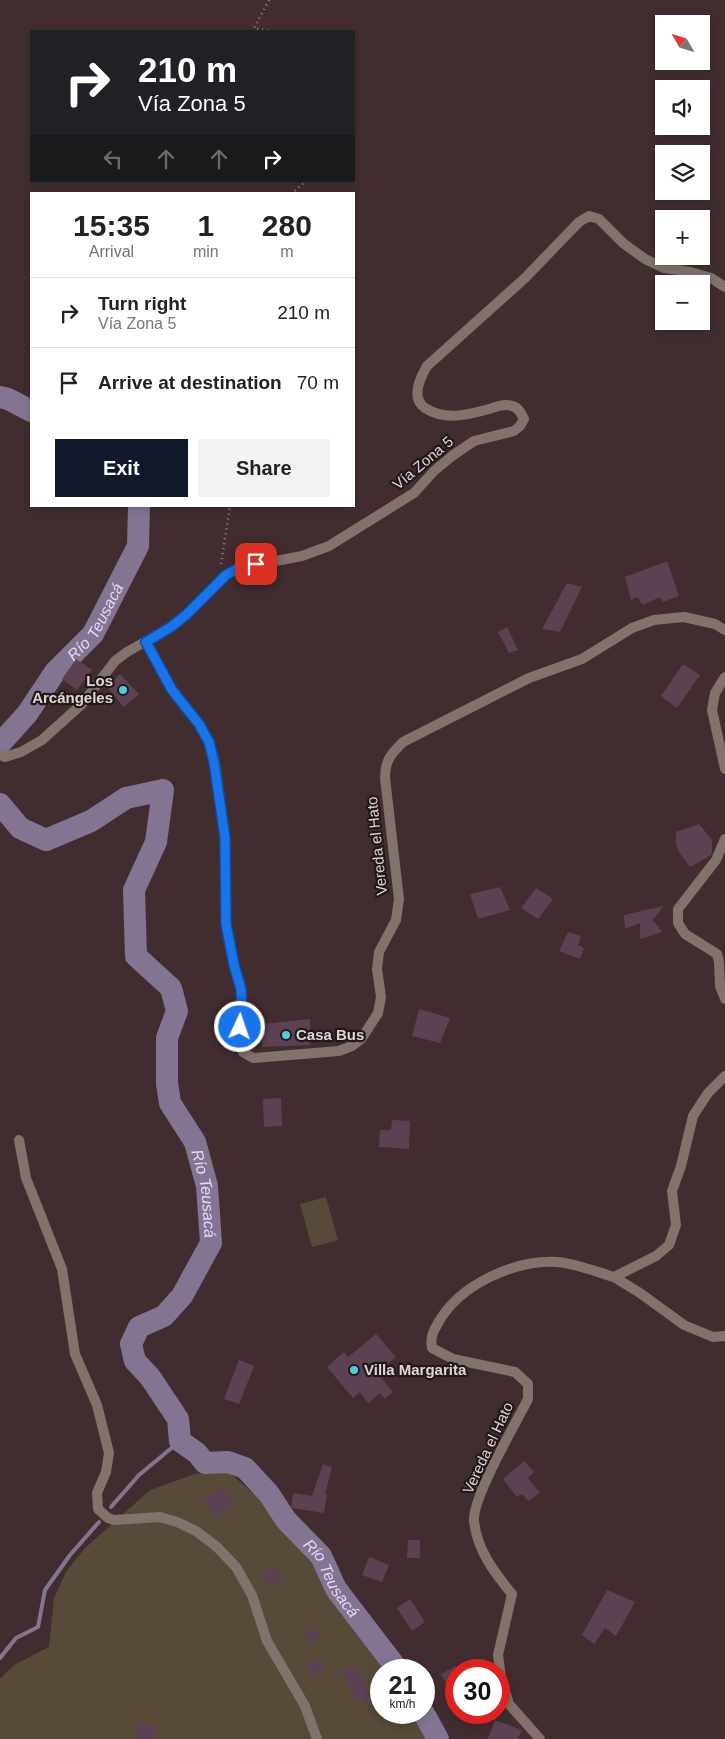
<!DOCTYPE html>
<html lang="en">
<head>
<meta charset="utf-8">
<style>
  :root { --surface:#fff; --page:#f2f2f2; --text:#222; --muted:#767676; --line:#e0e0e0; --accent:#111827 }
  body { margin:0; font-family:Helvetica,sans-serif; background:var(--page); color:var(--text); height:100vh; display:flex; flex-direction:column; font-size:19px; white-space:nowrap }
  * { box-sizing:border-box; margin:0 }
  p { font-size:16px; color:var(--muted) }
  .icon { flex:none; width:28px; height:28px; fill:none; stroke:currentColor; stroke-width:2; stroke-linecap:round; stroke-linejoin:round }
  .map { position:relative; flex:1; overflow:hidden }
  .drawer { position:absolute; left:30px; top:192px; width:325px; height:315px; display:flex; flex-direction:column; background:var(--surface); border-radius:0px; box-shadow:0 2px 8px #0003 }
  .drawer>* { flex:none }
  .top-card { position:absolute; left:30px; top:30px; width:325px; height:152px; border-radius:0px; box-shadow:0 2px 8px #0003; background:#202124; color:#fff; overflow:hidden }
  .needle { width:32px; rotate:309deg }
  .controls { position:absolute; left:655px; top:15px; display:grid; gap:10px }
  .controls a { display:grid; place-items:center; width:55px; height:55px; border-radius:0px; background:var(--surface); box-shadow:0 2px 8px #0003; font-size:25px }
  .speed { position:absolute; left:370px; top:1659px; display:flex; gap:10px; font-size:25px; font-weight:700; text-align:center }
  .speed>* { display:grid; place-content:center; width:65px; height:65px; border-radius:50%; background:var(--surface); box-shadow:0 2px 8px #0003; line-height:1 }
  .speed small { font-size:12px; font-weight:400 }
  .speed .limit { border:8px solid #d22; background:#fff; color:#111 }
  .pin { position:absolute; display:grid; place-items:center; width:42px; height:42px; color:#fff; margin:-21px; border-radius:10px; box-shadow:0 2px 8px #0006 }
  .me { position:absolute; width:55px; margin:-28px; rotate:3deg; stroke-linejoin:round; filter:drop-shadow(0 0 4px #0008) }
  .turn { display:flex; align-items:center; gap:18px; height:105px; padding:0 25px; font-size:22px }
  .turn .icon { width:65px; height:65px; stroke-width:2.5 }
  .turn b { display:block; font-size:35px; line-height:42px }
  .lanes { display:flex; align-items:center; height:48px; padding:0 25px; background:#0003; justify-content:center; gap:25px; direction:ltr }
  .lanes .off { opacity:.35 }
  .eta { display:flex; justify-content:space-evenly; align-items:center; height:85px; text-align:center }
  .eta b { font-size:30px; font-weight:800; line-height:35px }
  .cta { display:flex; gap:10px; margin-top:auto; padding:10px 25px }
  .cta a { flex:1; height:58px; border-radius:0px; background:var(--accent); color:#fff; font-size:20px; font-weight:800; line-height:58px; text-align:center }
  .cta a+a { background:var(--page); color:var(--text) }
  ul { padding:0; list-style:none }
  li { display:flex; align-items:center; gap:15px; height:70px; padding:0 25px; border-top:1px solid var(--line) }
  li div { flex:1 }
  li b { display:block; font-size:19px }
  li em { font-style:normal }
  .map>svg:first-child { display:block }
  .green { fill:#584a38 }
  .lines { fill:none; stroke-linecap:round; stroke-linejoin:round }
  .stream { stroke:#837592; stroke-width:4 }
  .river { stroke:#837592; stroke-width:22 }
  .building { fill:#5c4153 }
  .path { stroke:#988889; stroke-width:2.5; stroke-dasharray:1 4; stroke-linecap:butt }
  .street { stroke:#81726c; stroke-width:10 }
  .route-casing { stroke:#114b97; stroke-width:12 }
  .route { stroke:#1a73e8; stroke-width:9 }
  .poi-dot { fill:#54cadd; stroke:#211819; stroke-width:2 }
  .labels { text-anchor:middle; stroke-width:4.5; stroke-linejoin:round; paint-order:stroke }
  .street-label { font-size:15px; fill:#e1d4d5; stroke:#211819 }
  .poi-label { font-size:15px; font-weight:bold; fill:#e1d4d5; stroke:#211819; text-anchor:start }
  .water-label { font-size:16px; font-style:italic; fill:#e6d8f7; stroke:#211819 }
</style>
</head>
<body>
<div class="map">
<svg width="725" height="1739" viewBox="0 0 725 1739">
  <rect width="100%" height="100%" fill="#412d2f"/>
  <g class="green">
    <polygon points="326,1197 338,1240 312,1247 300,1204"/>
    <polygon points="225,1469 275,1512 305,1551 348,1585 358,1620 390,1670 381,1670 381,1712 419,1713 437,1739 0,1739 0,1679 14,1665 49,1647 54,1598 66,1572 84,1549 150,1490 195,1474"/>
  </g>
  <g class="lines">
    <g class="stream">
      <polyline points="111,1507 139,1475 180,1441"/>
      <polyline points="0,1658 16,1638 38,1627 45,1590 70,1555 99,1522"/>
    </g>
    <g class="river">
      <polyline points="0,397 8,399 31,411"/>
      <path id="s1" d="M 0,744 L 27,714 L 55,672 L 93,634 L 138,546 L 139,506"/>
      <path id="s2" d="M 0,804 L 20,828 L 46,840 L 91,821 L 126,798 L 163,790 L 156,842 L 134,890 L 136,956 L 171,988 L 177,1011 L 167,1038 L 167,1083 L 170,1103 L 195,1142 L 207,1186 L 211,1243 L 182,1296 L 164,1316 L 139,1327 L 131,1344 L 135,1361 L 150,1377 L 178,1419 L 180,1441 L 197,1453 L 205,1463 L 228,1462 L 245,1468 L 269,1494 L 286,1520 L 321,1556 L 336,1589 L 398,1670"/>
      <polyline points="423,1712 438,1739"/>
    </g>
  </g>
  <g class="building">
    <polygon points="667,561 679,596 663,602 660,597 643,605 637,597 631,600 625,577"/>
    <polygon points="567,583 582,587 560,632 542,629"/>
    <polygon points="507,627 518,650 509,653 498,632"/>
    <polygon points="76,659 92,670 77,690 62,679"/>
    <polygon points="683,664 700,675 677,708 661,696"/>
    <polygon points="120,674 139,694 124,707 107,687"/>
    <polygon points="699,824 712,840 712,852 710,856 690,867 679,852 676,844 676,832"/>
    <polygon points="500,887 510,910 478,919 470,894"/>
    <polygon points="536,888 553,899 538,919 521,908"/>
    <polygon points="663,906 653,920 662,932 640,939 640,923 625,929 624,915"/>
    <polygon points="568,932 581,936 578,945 584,948 580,959 559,951"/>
    <polygon points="419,1009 450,1018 440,1043 412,1036"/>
    <polygon points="310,1019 310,1045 262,1047 263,1024"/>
    <polygon points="281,1098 282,1126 264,1127 263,1099"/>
    <polygon points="392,1120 410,1121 409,1149 379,1147 380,1130 391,1130"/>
    <polygon points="376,1334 396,1357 377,1373 393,1392 385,1399 380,1393 368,1403 360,1392 353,1398 327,1367 344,1352 348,1357"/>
    <polygon points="239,1360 254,1366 239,1404 224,1399"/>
    <polygon points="524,1461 534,1472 528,1478 540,1493 528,1501 522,1494 517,1497 503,1479"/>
    <polygon points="323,1464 332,1467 325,1494 327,1494 324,1513 291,1508 293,1493 312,1496"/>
    <polygon points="224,1487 234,1504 213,1517 203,1499"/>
    <polygon points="408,1540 420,1540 420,1558 407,1558"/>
    <polygon points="369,1557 389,1565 382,1582 362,1575"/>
    <polygon points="276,1568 281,1582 268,1587 262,1573"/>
    <polygon points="607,1590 635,1602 616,1636 605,1628 594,1644 582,1635"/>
    <polygon points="410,1599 425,1622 412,1631 397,1608"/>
    <polygon points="315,1627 320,1637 309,1643 304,1633"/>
    <polygon points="320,1660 325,1672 312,1677 307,1665"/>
    <polygon points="356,1665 370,1697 356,1703 342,1672"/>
    <polygon points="456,1666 456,1703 441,1674"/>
    <polygon points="495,1720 522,1730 518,1739 488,1739"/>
    <polygon points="138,1722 158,1727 155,1739 134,1739"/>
  </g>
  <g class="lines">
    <g class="path">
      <polyline points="269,0 254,28 271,31"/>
      <polyline points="291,194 306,181"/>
      <polyline points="221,564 230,506"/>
    </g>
    <g class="street">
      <path d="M 147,642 L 172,690 L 199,724 L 209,742 L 215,762 L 225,838 L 226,924 L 234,965 L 241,989 L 242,1010 L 238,1044 L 243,1052 L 253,1058 L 339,1051 L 352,1046 L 362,1038 L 378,1013 L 381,997 L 377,969 L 379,952 L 396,920 L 399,899 L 385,778 C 385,760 391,754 403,742 L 529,678 L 582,659 L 632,628 L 654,620 L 684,617 L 715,624 L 725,630"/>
      <polyline points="725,677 715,693 712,710 725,769"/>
      <path d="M 0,755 L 5,757 L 21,752 L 42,740 L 82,704 L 115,661 L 127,652 L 171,627 L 187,614 L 226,575 L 239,568 L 302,556 L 329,546 L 414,493 L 434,471 L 452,456 L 474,441 L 514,431 L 520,426 L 524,419 C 521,413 518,407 512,406 C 504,403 496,407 489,409 C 468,415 445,421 425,408 C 410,398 420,378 427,366 L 525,278 L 579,222 L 589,216 L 599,219 L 623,243 L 645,259 L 664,268 L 691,272 L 711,278 L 725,287"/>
      <polyline points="725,839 716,860 678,909 678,923 685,934 717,954 719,962 720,986 725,999"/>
      <polyline points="19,1140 26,1178 62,1269 75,1354 97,1405 109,1453 106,1472 97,1493 98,1509 108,1518 114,1520 160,1517 177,1522 196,1531 217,1547 236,1567 252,1595 267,1641 305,1706 317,1739"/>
      <polyline points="614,1277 640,1293 684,1325 713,1337 725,1336"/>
      <path d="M 540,1739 L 509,1704 L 501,1678 L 498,1655 L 512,1594 C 494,1572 477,1550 474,1521 C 472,1498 516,1423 528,1399 L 528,1384 L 515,1372 L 453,1359 L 432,1348 C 430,1337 433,1332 438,1323 C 460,1284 514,1260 557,1262 C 574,1263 597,1272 614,1277 L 656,1256 L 669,1245 L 676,1225 L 672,1191 L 681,1166 L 693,1116 L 708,1093 L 725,1076"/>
    </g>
  </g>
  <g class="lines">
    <g class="route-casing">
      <polyline id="route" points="240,1027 242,1010 241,989 234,965 226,924 225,838 214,762 209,742 199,724 172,690 146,642 171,627 187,614 226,575 239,568 256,564"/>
    </g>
    <use href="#route" class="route"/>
  </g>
  <g class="poi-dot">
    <circle cx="123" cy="690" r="5"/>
    <circle cx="286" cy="1035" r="5"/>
    <circle cx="354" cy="1370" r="5"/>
  </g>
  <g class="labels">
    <g class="street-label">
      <text transform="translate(423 463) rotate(-40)" y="5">Vía Zona 5</text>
      <text transform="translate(377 846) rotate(-96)" y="5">Vereda el Hato</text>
      <text transform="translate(488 1448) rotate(-65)" y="5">Vereda el Hato</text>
    </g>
    <g class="poi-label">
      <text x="113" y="686" text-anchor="end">Los<tspan x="113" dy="17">Arcángeles</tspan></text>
      <text x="296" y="1040">Casa Bus</text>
      <text x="364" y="1375">Villa Margarita</text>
    </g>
    <g class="water-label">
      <text dy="6" stroke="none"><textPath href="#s1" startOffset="156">Río Teusacá</textPath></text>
      <text dy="6" stroke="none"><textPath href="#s2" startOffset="624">Río Teusacá</textPath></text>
      <text dy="6" stroke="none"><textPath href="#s2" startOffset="1135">Río Teusacá</textPath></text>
    </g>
  </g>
</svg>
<div class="controls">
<a><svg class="needle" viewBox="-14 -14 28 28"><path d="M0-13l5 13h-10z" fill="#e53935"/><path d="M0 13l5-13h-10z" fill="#767676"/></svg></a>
<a><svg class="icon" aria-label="sound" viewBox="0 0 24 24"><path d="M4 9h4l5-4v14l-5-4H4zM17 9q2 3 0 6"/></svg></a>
<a><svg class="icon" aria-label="layers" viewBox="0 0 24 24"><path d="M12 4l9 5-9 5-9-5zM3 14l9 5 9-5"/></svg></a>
<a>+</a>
<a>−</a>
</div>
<div class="speed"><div>21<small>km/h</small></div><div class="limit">30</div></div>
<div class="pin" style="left:256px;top:564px;background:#d93025"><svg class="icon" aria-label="arrive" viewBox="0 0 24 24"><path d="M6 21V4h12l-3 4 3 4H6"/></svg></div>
<svg class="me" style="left:240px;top:1027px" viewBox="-20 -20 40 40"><circle r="17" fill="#1a73e8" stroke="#fff" stroke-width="3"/><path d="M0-11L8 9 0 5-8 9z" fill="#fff"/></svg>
<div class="top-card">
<div class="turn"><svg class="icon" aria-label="right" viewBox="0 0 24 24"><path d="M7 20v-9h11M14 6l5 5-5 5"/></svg><div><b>210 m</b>Vía Zona 5</div></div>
<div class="lanes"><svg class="icon off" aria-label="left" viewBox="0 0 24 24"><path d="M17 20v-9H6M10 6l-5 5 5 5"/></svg><svg class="icon off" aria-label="ahead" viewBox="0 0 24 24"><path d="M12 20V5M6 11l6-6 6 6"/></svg><svg class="icon off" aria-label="ahead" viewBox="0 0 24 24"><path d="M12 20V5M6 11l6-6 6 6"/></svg><svg class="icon" aria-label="right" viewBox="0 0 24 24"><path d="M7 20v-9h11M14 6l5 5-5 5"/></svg></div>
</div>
<section class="drawer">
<div class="eta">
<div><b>15:35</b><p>Arrival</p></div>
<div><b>1</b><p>min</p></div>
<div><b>280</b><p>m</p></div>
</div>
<ul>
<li><svg class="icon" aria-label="right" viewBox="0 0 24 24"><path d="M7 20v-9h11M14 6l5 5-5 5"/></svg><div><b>Turn right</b><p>Vía Zona 5</p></div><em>210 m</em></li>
<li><svg class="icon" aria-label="arrive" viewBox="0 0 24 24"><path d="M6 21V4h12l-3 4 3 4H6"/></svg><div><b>Arrive at destination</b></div><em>70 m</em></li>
</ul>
<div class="cta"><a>Exit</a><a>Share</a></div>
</section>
</div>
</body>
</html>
